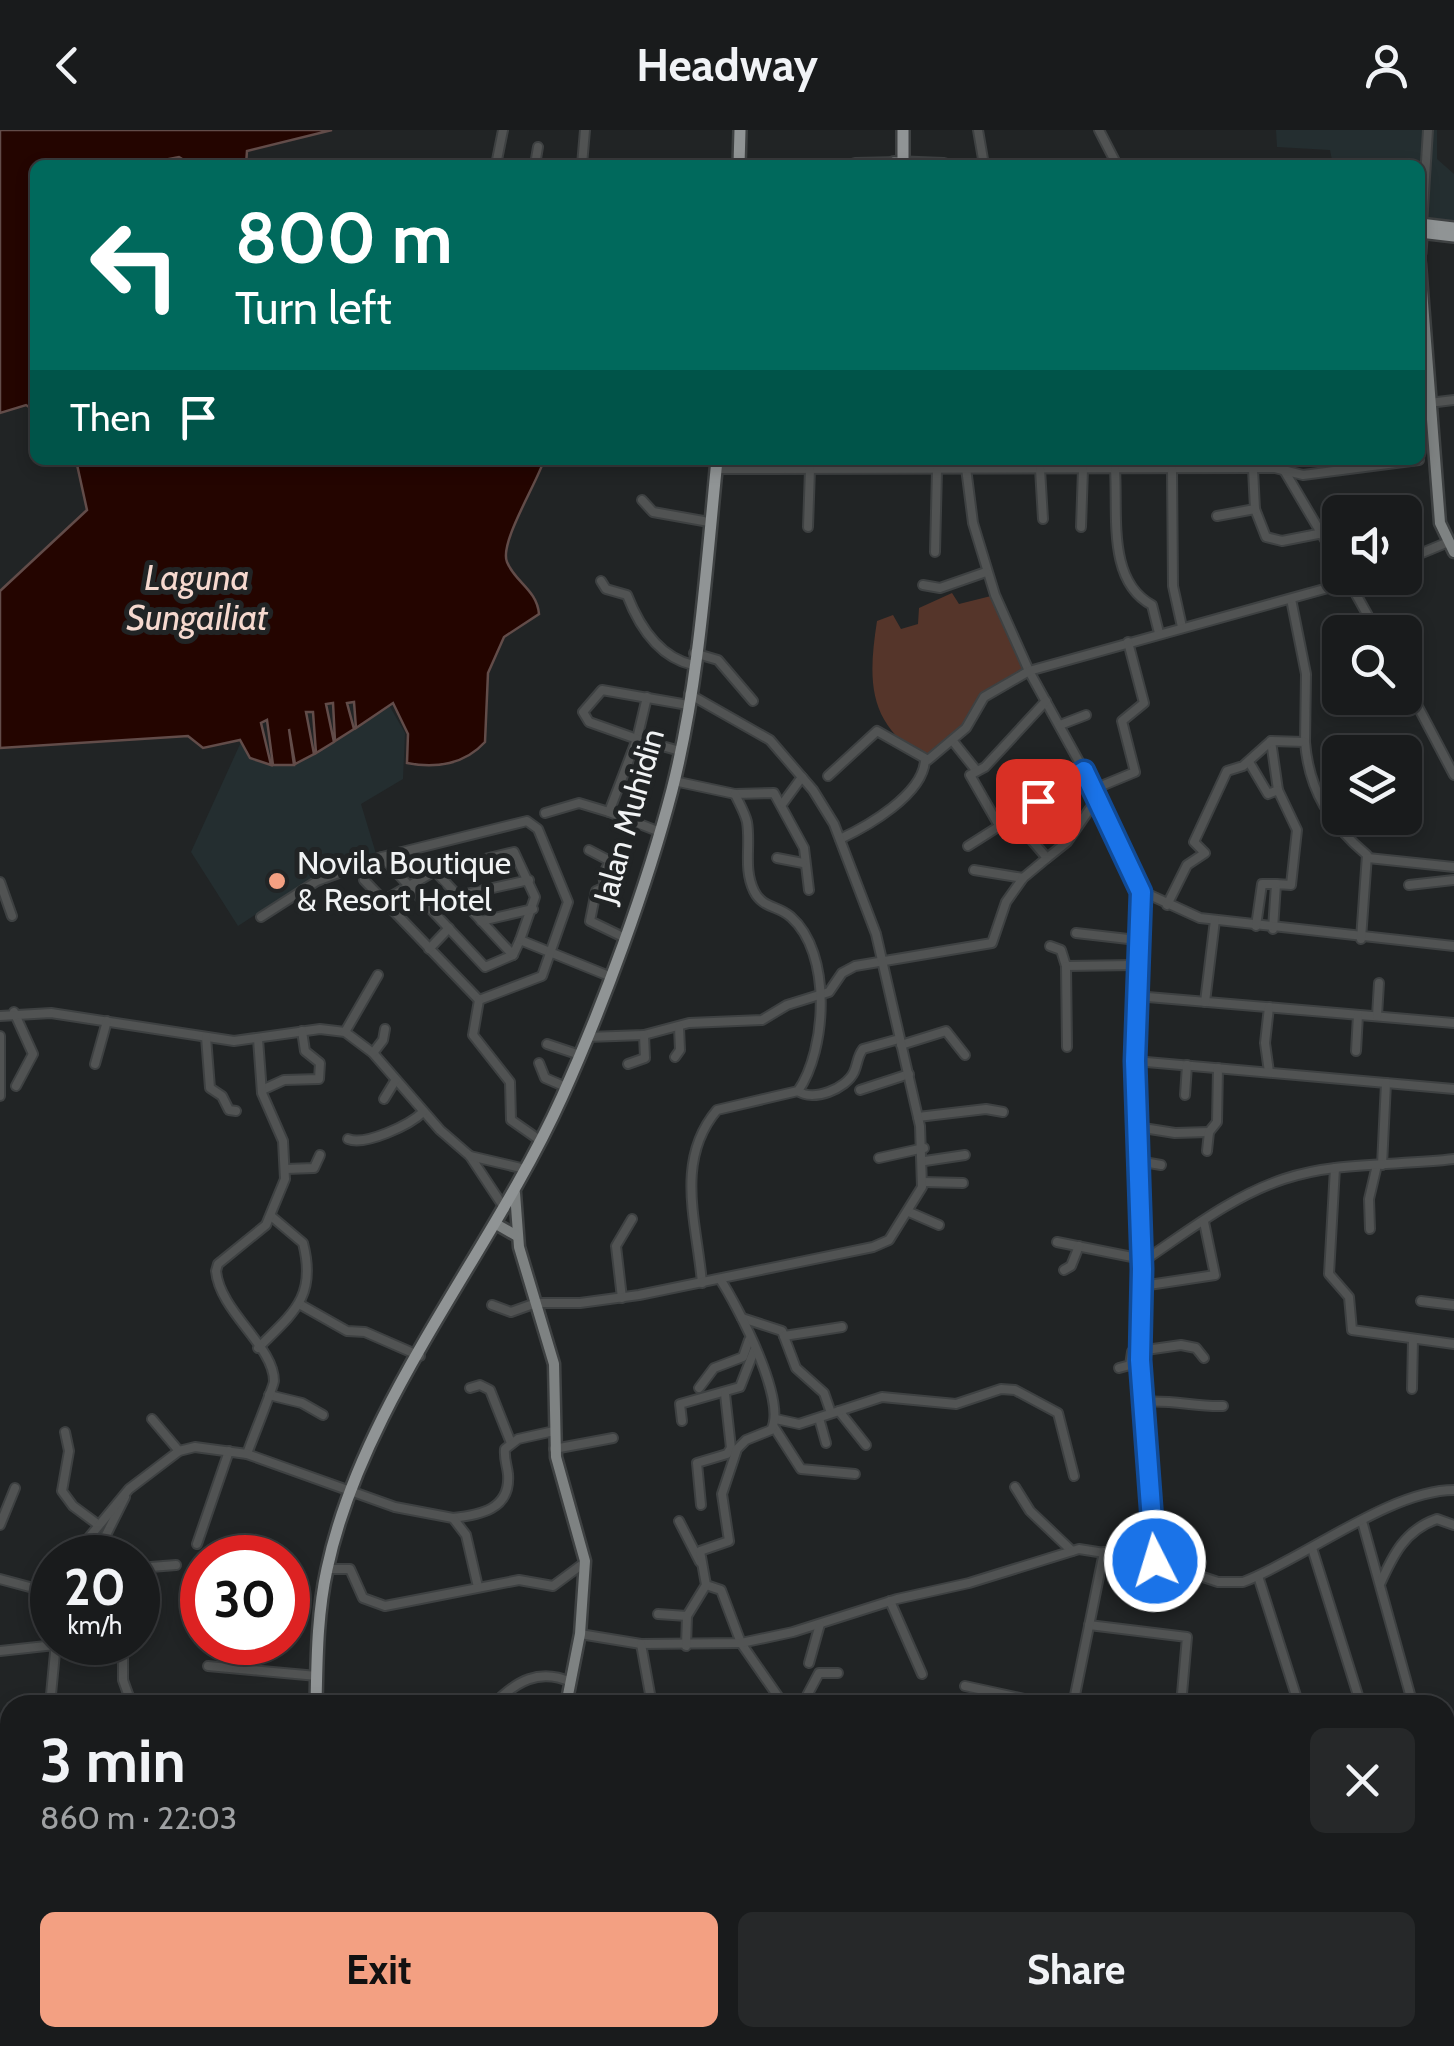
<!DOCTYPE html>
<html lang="en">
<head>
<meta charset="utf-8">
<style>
  :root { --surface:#191b1c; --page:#262829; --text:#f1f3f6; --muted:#9fa1a3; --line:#37393b; --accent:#f3a082 }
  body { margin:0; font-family:Cabin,sans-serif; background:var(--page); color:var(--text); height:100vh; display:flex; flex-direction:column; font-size:38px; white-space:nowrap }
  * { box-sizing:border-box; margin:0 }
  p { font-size:32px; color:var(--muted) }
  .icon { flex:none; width:55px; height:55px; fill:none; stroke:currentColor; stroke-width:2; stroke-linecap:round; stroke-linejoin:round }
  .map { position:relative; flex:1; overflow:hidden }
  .details { position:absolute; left:0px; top:1565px; width:1455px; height:352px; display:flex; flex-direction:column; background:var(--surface); border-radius:30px 30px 0 0; box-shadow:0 5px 15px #0003,0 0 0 2px var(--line) }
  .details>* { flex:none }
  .hud { position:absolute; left:30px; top:30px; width:1395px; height:305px; border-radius:15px; box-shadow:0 5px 15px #0003,0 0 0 2px var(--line); background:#00695c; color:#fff; overflow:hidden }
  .fabs { position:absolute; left:1322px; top:365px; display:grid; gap:20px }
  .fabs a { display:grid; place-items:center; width:100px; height:100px; border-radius:15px; background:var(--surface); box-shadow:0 5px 15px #0003,0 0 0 2px var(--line); font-size:50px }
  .speed { position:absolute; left:30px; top:1405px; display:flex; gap:20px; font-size:50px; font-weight:700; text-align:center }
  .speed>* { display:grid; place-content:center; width:130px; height:130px; border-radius:50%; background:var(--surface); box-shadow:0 5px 15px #0003,0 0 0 2px var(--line); line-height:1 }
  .speed small { font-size:25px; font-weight:400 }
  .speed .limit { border:15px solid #d22; background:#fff; color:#111 }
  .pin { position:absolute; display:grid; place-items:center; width:85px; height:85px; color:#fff; margin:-42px; border-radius:20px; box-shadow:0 5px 15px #0006 }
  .me { position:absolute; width:110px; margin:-55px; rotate:355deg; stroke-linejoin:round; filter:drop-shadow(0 0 8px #0008) }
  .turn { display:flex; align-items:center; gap:35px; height:210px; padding:0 40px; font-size:45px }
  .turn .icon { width:130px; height:130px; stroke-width:2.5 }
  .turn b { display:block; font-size:70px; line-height:85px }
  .then { display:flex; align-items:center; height:95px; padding:0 40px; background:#0003; gap:20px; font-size:38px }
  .round { display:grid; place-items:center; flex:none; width:105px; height:105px; border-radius:15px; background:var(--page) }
  .summary { display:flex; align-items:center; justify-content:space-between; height:170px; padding:0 40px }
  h1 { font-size:60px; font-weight:700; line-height:75px }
  .action { display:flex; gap:20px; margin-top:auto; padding:20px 40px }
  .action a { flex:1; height:115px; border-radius:15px; background:var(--accent); color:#111; font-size:40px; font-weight:700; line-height:115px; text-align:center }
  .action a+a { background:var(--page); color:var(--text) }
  header { display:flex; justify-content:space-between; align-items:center; height:130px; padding:0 40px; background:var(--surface); font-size:45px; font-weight:700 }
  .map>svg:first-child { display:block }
  .built { fill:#242e30 }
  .green { fill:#55352a }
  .water { fill:#240500; stroke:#624c49; stroke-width:2.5 }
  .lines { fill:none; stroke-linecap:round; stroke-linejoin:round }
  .minor-casing { stroke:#3e4142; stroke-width:12 }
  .major-casing { stroke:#3e4142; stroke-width:15 }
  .highway-casing { stroke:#3e4142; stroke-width:16 }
  .minor { stroke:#515353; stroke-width:8 }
  .major { stroke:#7e8282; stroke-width:10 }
  .highway { stroke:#909495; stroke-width:11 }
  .route-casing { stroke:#114b97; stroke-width:25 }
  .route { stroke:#1a73e8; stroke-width:18 }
  .poi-dot { fill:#f3a082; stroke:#212425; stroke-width:4 }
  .labels { text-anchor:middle; stroke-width:10; stroke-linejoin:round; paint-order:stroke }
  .street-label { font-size:32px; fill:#f1f3f4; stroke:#212425 }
  .poi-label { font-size:32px; fill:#f1f3f4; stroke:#212425; text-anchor:start }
  .water-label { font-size:35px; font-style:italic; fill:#f6d9cf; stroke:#212425 }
</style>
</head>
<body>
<header><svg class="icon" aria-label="back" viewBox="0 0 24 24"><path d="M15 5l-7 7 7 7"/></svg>Headway<svg class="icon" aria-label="person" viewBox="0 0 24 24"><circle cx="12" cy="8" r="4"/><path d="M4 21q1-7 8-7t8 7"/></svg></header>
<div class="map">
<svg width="1454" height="1916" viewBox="0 0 1454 1916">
  <rect width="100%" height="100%" fill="#212425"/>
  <g class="built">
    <polygon points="1276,0 1437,0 1437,29 1454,44 1454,93 1420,89 1420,35 1333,35 1330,20 1277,17"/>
    <polygon points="389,575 405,603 403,649 361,674 377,727 312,748 238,796 191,722 241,612 250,628 291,636"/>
  </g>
  <path class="green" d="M 952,463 L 959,474 L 995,465 L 1028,538 L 987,566 L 965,598 L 928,630 C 869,596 867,555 877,491 L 893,485 L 901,499 L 918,494 L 919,478 Z"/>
  <g class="water">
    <polygon points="0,0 332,0 247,21 246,35 192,35 179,27 138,35 35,35 35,281 26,275 0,283"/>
    <path d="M 76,330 L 544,330 C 537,353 499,413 507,432 C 515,452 537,460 539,484 L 504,507 L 488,543 L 485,612 C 465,634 436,639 407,633 L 408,604 L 393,573 L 356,598 L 354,572 L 347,573 L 354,599 L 335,611 L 333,573 L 326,574 L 334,612 L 316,623 L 313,582 L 306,582 L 314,624 L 295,634 L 289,599 L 294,635 L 273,635 L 267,590 L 261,593 L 271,635 L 250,628 L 240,610 L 203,618 L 188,606 L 0,618 L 0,461 L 87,380 Z"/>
  </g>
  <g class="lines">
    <g class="minor-casing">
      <g id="minor">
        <polyline points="978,0 984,35"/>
        <polyline points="1099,0 1117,35"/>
        <polyline points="496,35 503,0"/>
        <polyline points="535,35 538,17"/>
        <polyline points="582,35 585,0"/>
        <polyline points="1422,95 1428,0"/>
        <polyline points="1429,273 1454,270"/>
        <polyline points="965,330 973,393 995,465 1029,541 1098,666 1141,761 1135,931 1142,1132 1140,1230 1155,1431"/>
        <polyline points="1278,330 1340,435"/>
        <polyline points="716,339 1275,338 1303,345 1419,330"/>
        <polyline points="1040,339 1043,389"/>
        <path d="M 1115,339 C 1118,385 1107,451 1152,475 L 1159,503"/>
        <polyline points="1172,339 1173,456 1182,497"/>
        <polyline points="1253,339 1255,379 1266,407 1282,411 1323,403"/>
        <polyline points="642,370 653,382 709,392"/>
        <polyline points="1217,386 1255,379"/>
        <polyline points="808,397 810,339"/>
        <polyline points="1081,397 1083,339"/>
        <polyline points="935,422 937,340"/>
        <polyline points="1405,430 1446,413"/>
        <polyline points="1347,448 1377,502"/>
        <path d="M 601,451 L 606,459 L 627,465 C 639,496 658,527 693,535"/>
        <polyline points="923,455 940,458 986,442"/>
        <polyline points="1291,469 1306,544 1305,612"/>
        <polyline points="694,523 718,530 753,571"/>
        <polyline points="1405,552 1454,645"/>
        <polyline points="647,567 637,609 680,621"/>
        <polyline points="1060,595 1086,585"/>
        <polyline points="952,610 976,640"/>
        <polyline points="1271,611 1278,660"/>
        <polyline points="1249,632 1268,664 1278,660 1297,700 1291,755 1276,754 1273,799"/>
        <polyline points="828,646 877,601 928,630 966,598 984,567 1029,541 1364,448"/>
        <polyline points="674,651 735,664 774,663 804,718 809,760"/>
        <polyline points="1094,659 1135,642 1122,591 1144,573 1128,512"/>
        <polyline points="783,673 802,647"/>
        <polyline points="545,683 579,673 609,682"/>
        <polyline points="660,702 609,682 637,609 589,592 583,582 602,560 688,575"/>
        <polyline points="1029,707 997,692 970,645 985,637 1046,571"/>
        <path d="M 840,709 C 868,696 922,665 925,631"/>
        <polyline points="968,716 1001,695 1014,679 1042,670 1084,641"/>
        <polyline points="589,720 610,731 603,745 605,757 596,761 590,791 623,807"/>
        <polyline points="382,727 485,837 513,825 520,810 609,846"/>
        <polyline points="777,728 803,733"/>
        <polyline points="1047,728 1067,712 1098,667"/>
        <polyline points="1368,728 1454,737"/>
        <polyline points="974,740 1023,748"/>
        <polyline points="435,741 513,825"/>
        <polyline points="0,752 12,786"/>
        <polyline points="1409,755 1454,750"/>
        <polyline points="1141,761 1200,788 1454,816"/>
        <polyline points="457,766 529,750"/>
        <polyline points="383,771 435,741 514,722 535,767 520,810"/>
        <path d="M 1167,775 L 1187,735 L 1205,723 L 1194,712 L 1227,641 L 1243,636 L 1271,611 L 1305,612 C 1309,661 1331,695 1367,725 L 1361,809"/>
        <polyline points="261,787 317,751 382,727 527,691 538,699 568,772 542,846 479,870 364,750"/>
        <polyline points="481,791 533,779"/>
        <polyline points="1256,796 1262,754 1276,754"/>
        <polyline points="1076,803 1137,810"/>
        <polyline points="1050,816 1061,820 1066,836 1136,835"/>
        <polyline points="429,819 449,798"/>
        <polyline points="1066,836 1067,917"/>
        <polyline points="1136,866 1454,893"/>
        <polyline points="479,870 473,905 510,952 511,990 541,1011"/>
        <polyline points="1205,872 1215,790"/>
        <polyline points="1269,877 1265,913 1269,942"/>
        <polyline points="14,882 33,924 16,956"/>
        <polyline points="0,886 51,883 234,911 320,899 345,902 373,923 440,1000 470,1026 505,1079"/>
        <polyline points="1377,886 1379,853"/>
        <polyline points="345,902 378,845"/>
        <polyline points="0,906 0,966"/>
        <polyline points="206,907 210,958 222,966 229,980 236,981"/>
        <polyline points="587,907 644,905 689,893 762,890 787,875 829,862 842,843 855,836 992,813 1006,772 1023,748 1047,728 1029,707 1038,671"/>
        <polyline points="547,914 580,925"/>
        <polyline points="901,915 946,901 965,925"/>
        <polyline points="1356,921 1358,885"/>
        <polyline points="373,923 383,910 385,899"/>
        <polyline points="675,927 680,920 679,897"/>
        <polyline points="1135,931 1454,959"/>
        <polyline points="539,933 545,948 566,957"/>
        <polyline points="95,934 107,891"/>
        <polyline points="628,934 645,928 644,905"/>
        <polyline points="262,960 284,950 319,949 320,933 305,921 302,901"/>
        <polyline points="860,960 909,944"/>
        <path d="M 798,961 C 813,972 846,959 854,942 C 858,933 857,927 863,919 L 899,909"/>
        <polyline points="1185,965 1187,935"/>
        <polyline points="384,969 395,951"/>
        <polyline points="918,987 986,979 1003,982"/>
        <polyline points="1137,997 1175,1003 1209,1002"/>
        <path d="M 348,1009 C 365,1016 410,995 423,982"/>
        <polyline points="1207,1021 1209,1002 1217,992 1218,938"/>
        <polyline points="470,1026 525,1039"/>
        <polyline points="879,1028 924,1018"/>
        <polyline points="925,1031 965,1025"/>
        <polyline points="1138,1031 1161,1035"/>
        <polyline points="1382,1035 1386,953"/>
        <polyline points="1335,1038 1329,1144 1349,1167 1352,1200 1454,1214"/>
        <polyline points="286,1039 314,1038 320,1025"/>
        <polyline points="923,1052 963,1053"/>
        <polyline points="909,1082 939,1095"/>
        <polyline points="1370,1099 1369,1069 1377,1035"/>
        <polyline points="1057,1112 1142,1129"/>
        <path d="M 1142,1132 C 1187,1102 1232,1066 1284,1049 C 1338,1031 1398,1036 1454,1029"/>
        <polyline points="1064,1140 1071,1136 1079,1116"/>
        <path d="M 702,1153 C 697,1093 674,1031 717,980 L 798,961 C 827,919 832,823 791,787 C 778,775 763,779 754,761 C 743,738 751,716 747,692 C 745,683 739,673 735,664"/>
        <polyline points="1142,1156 1215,1145 1204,1092"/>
        <polyline points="622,1168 616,1116 632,1089"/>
        <polyline points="1421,1171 1454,1175"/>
        <polyline points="301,1175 347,1201 365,1202 420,1226"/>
        <polyline points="492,1175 511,1182 536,1173 580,1173 639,1165 873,1117 889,1110 922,1057 920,996 876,804 834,694 813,660 770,610 689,564"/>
        <polyline points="742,1188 782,1201 796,1238 824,1263 831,1283"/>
        <polyline points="784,1206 842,1197"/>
        <path d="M 258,1218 C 293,1183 317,1167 303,1113 L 271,1086"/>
        <polyline points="1119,1238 1130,1235 1132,1222 1181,1215 1196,1218 1204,1228"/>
        <polyline points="470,1258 480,1255 490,1260 511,1313"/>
        <polyline points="699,1258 714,1238 743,1227 749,1210"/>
        <polyline points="1412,1259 1413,1209"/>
        <polyline points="269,1265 302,1273 323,1285"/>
        <path d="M 1142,1272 C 1171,1269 1195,1277 1223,1276"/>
        <polyline points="839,1281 866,1315"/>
        <polyline points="819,1288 826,1313"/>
        <polyline points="152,1289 179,1321"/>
        <polyline points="776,1289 799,1294 882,1267 956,1274 1001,1259 1015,1260 1058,1283 1074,1346"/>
        <polyline points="682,1291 680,1274 740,1257 754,1221"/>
        <polyline points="774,1297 801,1339 855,1344"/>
        <polyline points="65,1302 69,1321 62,1361 73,1376 96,1393"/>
        <polyline points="554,1319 613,1308"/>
        <path d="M 247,1324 C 251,1312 274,1256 274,1251 C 274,1216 220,1182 216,1141 L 218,1134 L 266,1095 L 285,1049 L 283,1011 L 262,963 L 258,909"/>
        <polyline points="1015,1357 1030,1381 1072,1421"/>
        <polyline points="701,1375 697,1333 727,1324 731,1318 725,1264"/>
        <path d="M 453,1388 C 479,1385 511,1380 508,1344 C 507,1335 504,1329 505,1319 L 518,1309 L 554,1301"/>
        <polyline points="679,1391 700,1432"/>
        <polyline points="1362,1391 1413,1575"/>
        <polyline points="0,1395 15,1358"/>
        <polyline points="197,1414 229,1321"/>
        <polyline points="1312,1418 1361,1575"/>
        <polyline points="77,1420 112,1428"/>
        <polyline points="97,1423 125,1367"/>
        <polyline points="72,1428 129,1359 179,1321 195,1317 247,1324 395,1377 453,1388 466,1405 478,1457"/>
        <polyline points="138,1438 176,1435"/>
        <polyline points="327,1439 350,1439 363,1468 385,1476 519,1450 553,1456 584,1433"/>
        <polyline points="1258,1446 1299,1575"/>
        <polyline points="0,1449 52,1463"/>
        <path d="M 1380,1454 C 1393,1425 1405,1400 1437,1389 L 1454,1395"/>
        <polyline points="706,1455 721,1460 741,1513 784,1575"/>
        <polyline points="890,1471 922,1544"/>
        <polyline points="658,1484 687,1486"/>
        <polyline points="1089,1495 1187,1507 1181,1575"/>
        <path d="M 580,1504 L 641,1514 L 741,1513 L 793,1502 L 897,1469 L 969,1453 L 1079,1419 L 1155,1431 L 1218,1452 L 1243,1452 C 1304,1429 1390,1360 1454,1360"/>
        <polyline points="123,1512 123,1550 132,1575"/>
        <polyline points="641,1514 652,1575"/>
        <path d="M 686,1516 L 687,1486 L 706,1455 L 700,1421 L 729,1411 L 722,1364 L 737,1319 L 746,1310 L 771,1300 C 788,1272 737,1175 720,1149"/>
        <polyline points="0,1521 55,1515"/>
        <polyline points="809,1533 820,1494"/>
        <polyline points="208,1536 317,1546"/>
        <polyline points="236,1538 238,1512"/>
        <polyline points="965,1556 1052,1575"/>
        <polyline points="50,1575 56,1512"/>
        <path d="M 493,1575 C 516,1551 539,1538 571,1552"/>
        <polyline points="802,1575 819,1543 838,1543"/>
        <polyline points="1073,1575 1104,1422"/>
        <polyline points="1445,1733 1454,1730"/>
        <polyline points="3,1855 10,1833"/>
        <polyline points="338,1908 338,1916"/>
        <polyline points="529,1908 534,1916"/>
        <polyline points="209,1915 215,1908"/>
        <polyline points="57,1916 64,1908"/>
        <polyline points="378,1916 407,1908"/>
      </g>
    </g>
    <g class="major-casing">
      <g id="major">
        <polyline points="1420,123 1422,95"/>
        <polyline points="1420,134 1440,393 1454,422"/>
        <polyline points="515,1063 519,1117 554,1234 556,1327 585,1431 580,1504 566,1575"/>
        <polyline points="496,1094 517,1106"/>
        <polyline points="683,1908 690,1916"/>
      </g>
    </g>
    <g class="highway-casing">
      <g id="highway">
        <polyline points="894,33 944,35"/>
        <polyline points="739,35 740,0"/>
        <polyline points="855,35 897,34"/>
        <polyline points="903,35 903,0"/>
        <polyline points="1420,94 1454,98"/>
        <polyline points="1420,102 1454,106"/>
        <path d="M 316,1575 C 317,1530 317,1484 327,1439 C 362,1273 492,1122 562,967 C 603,876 647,756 672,660 C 699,554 706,439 717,330"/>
        <polyline points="0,1723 10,1718"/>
        <polyline points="0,1851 10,1875"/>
        <polyline points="17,1908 19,1916"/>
      </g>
    </g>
    <use href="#minor" class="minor"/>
    <use href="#major" class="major"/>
    <use href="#highway" class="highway"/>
  </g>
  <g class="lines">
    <g class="route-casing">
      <polyline id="route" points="1038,671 1084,641 1141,762 1135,931 1142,1139 1140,1230 1155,1431"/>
    </g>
    <use href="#route" class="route"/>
  </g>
  <circle class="poi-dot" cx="277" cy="751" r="10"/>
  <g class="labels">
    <g class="street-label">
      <text transform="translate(629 686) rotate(-74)" y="11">Jalan Muhidin</text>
    </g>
    <g class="poi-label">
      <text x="297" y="744">Novila Boutique<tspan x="297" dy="37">&amp; Resort Hotel</tspan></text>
    </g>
    <g class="water-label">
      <text x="197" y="460">Laguna<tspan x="197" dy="40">Sungailiat</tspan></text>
    </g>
  </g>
</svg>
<div class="fabs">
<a><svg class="icon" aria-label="sound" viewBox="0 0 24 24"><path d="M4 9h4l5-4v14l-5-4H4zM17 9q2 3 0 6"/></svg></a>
<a><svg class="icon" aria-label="search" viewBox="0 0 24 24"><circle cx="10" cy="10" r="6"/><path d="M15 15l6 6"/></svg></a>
<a><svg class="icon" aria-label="layers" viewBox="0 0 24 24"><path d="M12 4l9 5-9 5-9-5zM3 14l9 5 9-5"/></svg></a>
</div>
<div class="speed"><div>20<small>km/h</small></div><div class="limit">30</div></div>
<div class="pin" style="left:1038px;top:671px;background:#d93025"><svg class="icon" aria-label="arrive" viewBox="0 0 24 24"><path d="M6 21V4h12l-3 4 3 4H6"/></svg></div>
<svg class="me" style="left:1155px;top:1431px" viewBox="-20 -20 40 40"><circle r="17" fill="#1a73e8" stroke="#fff" stroke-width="3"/><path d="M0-11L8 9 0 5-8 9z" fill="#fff"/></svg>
<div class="hud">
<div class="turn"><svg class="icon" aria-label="left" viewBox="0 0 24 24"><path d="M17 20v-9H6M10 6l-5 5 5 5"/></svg><div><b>800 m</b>Turn left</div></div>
<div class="then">Then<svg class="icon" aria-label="arrive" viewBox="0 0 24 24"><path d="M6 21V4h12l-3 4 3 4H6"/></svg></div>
</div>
<section class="details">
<div class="summary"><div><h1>3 min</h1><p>860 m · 22:03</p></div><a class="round"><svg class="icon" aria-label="close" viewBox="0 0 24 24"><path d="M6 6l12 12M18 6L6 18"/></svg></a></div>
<div class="action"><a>Exit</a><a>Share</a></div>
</section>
</div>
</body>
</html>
